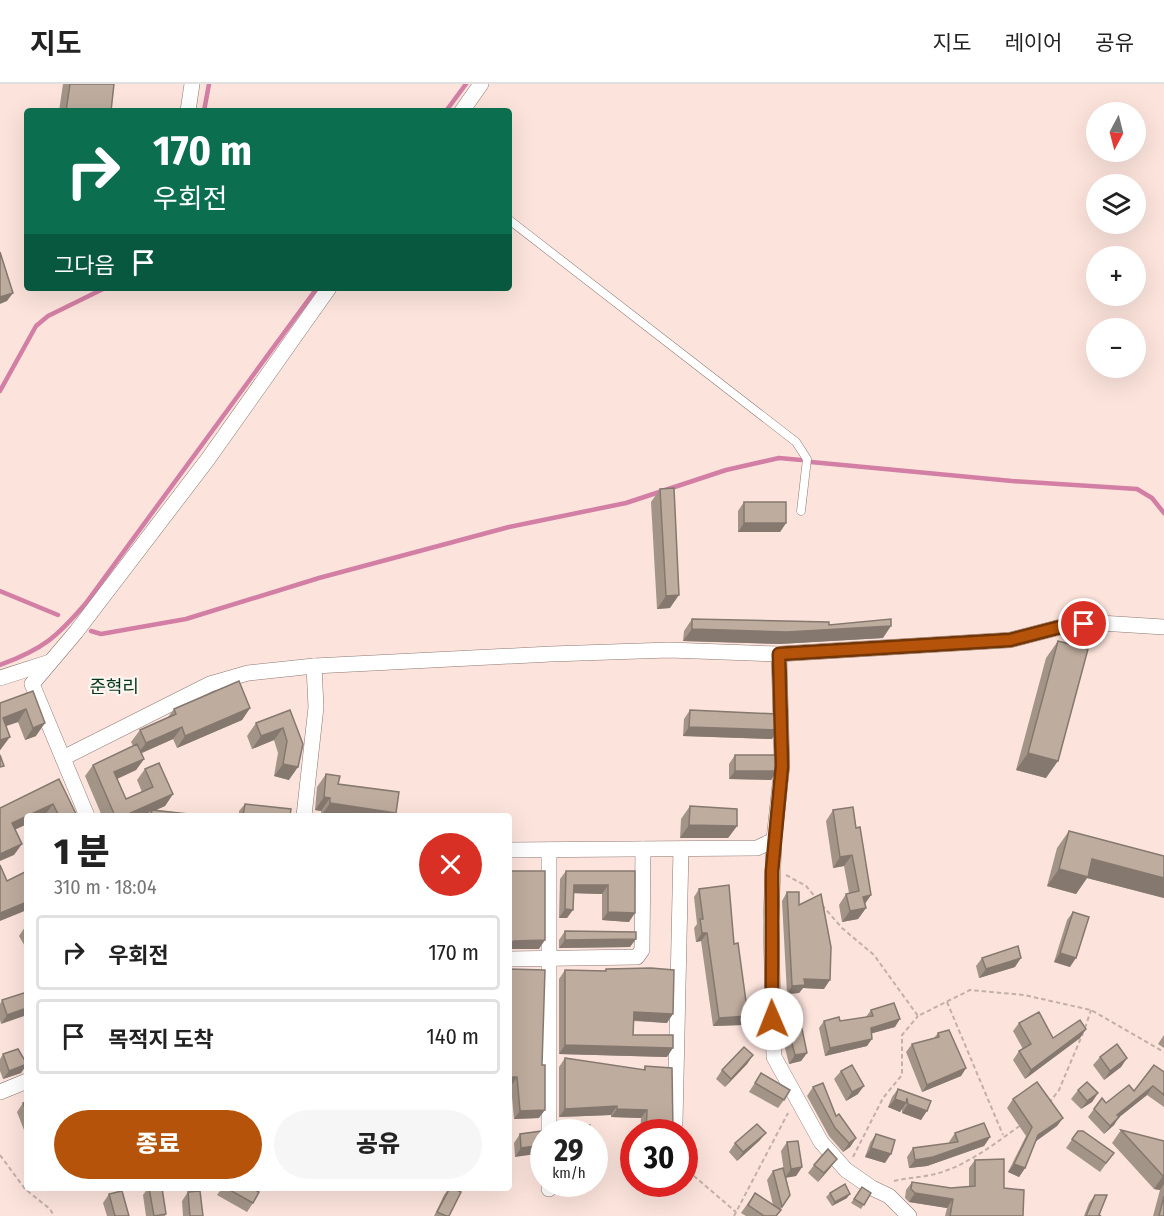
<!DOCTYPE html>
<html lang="ko">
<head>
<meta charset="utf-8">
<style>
  :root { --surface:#fff; --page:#f6f6f6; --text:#222; --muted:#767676; --line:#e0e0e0; --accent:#b45309 }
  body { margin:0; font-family:"Fira Sans Condensed","Noto Sans KR",sans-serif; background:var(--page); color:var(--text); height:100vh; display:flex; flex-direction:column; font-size:22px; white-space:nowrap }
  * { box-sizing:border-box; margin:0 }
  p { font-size:20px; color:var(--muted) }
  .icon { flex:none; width:33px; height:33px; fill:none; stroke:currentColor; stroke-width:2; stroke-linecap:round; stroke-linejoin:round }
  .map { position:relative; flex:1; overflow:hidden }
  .sheet { position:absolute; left:24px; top:729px; width:488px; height:378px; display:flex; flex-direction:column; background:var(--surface); border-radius:6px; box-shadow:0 6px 24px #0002 }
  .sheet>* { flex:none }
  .top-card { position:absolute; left:24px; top:24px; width:488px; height:183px; border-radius:6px; box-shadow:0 6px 24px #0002; background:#0b6e4f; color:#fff; overflow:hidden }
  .needle { width:39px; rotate:187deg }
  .controls { position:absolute; left:1086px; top:18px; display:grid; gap:12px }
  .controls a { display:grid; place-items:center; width:60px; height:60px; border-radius:50%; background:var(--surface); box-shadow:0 6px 24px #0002; font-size:30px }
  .speed { position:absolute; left:530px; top:1035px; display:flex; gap:12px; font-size:30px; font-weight:700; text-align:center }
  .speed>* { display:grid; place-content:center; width:78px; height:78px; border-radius:50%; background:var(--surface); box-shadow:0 6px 24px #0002; line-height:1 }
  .speed small { font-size:15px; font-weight:400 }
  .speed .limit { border:9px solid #d22; background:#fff; color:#111 }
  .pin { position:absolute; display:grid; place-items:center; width:51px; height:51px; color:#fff; margin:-26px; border:3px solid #fff; border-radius:50%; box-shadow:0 2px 6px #0007 }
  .me { position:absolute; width:66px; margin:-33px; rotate:359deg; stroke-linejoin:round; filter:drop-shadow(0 0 4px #0008) }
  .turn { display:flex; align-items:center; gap:21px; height:126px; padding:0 30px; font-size:27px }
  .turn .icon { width:78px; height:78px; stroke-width:2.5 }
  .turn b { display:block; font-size:42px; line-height:51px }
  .then { display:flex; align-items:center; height:57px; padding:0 30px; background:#0003; gap:12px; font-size:22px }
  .round { display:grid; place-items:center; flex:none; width:63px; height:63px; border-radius:32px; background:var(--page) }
  .overview { display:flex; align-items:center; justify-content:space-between; height:102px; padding:0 30px }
  h1 { font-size:36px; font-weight:800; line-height:45px }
  .button { display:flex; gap:12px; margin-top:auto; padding:12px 30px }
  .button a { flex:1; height:69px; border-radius:36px; background:var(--accent); color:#fff; font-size:24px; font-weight:800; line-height:69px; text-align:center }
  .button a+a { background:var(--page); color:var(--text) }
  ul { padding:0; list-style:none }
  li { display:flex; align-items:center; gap:18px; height:75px; margin:0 12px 9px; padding:0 18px; border:3px solid var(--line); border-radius:6px }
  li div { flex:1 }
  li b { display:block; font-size:22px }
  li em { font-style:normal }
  header { display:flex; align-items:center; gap:36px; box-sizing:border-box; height:84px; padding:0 30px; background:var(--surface); border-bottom:2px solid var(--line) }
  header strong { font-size:28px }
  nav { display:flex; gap:33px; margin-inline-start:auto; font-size:21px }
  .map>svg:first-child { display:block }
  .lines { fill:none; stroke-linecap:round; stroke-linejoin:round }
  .stream { stroke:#d37ea4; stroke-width:4.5 }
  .service-casing { stroke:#8d7871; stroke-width:9 }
  .minor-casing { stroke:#8d7871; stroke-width:16 }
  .path { stroke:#c3afa9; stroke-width:2; stroke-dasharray:4.5 3; stroke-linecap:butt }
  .service { stroke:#fff; stroke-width:8 }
  .minor { stroke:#fff; stroke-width:15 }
  .wall { fill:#a39488 }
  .shaded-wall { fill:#85786f }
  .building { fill:#beac9e; stroke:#85786f; stroke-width:1.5 }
  .route-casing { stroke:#753606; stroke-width:15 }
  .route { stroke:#b45309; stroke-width:10 }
  .labels { text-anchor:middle; stroke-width:4.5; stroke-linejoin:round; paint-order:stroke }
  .quarter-label { font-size:18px; fill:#013817; stroke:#fef5f2 }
</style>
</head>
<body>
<header>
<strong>지도</strong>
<nav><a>지도</a><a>레이어</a><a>공유</a></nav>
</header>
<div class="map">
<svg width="1164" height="1132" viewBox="0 0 1164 1132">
  <rect width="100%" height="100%" fill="#fce4dc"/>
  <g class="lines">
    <g class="stream">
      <polyline points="204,27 209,0"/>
      <polyline points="446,27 466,0"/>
      <polyline points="0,307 36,242 48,232 105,204"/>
      <polyline points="811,378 1012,397 1137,405 1152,414 1164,429"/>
      <polyline points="0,507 58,531"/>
      <polyline points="91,547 101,550 186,535 319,494 509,443 626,419 726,386 779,374 801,376"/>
      <path d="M 0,581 C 43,565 56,554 86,519 L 317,204"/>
    </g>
    <g class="service-casing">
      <polyline id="service" points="508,135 796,358 807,375 801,427"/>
    </g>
    <g class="minor-casing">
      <g id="minor">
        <polyline points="188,27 192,0"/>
        <polyline points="462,27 481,0"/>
        <polyline points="779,570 782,682 774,756 771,837 774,973 821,1058 846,1086 872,1104 889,1112 909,1132"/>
        <polyline points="0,594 50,578"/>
        <polyline points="63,674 210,600 248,589 314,582 551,570 669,566 779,570 1010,556 1068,541 1100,539 1164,543"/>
        <polyline points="87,732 32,600 76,548 208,375 329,204"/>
        <polyline points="304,732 316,623 314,582"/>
        <polyline points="508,766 757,764 774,756"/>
        <polyline points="508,875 637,873 642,866 643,765"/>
        <polyline points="0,1008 27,997"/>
        <polyline points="675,1039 681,765"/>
        <polyline points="549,1048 549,766"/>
        <polyline points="549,1105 549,1100"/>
      </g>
    </g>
    <g class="path">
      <polyline points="786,791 806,802 817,815"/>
      <polyline points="822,821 842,844 874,871 918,932 970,906 1024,911 1091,926 1164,968"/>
      <polyline points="947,918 1003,1051"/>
      <polyline points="1085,944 1091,926"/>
      <polyline points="1049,1019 1059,1006 1083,949"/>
      <polyline points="684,1065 687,1086 736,1128"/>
      <polyline points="0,1071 25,1105 50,1125 54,1132"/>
      <polyline points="853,1073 883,1014 902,991 902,951 918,932"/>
      <path d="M 894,1097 C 911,1093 929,1093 945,1087 C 973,1077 997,1058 1021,1041"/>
      <polyline points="734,1132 788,1029"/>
    </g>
    <use href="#service" class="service"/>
    <use href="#minor" class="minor"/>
  </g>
  <g class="wall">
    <polygon points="63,0 114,0 111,27 59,27"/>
    <polygon points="660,405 670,524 657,525 651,418"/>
    <polygon points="744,418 786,439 780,448 738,448 738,427"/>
    <polygon points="692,535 883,554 779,560 683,557 684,547"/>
    <polygon points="1058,557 1046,694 1016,686 1046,574"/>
    <polygon points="33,607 36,652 25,656 18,638 6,642 1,665 0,666 0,619"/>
    <polygon points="250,624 242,636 177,664 173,655 142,669 144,675 136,686 117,695 126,715 142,708 137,696 145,685 173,710 165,722 155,726 207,732 148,732 150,728 142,732 102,732 85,692 93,681 133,662 131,658 140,646 168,633 174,625"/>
    <polygon points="290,626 289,696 274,692 278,669 274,656 252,665 247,652 256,639"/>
    <polygon points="690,626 772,655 683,652 684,635"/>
    <polygon points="735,671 777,687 771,696 729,695 729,680"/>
    <polygon points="326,690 338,700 394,732 321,732 321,727 315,726 317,703"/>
    <polygon points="59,695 77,732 45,732 45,731 27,732 27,740 15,745 14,771 0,724"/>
    <polygon points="245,720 290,732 239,732 239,727"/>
    <polygon points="690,722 737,742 728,754 680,754 681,735"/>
    <polygon points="833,726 856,744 871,811 865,820 866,824 858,835 842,838 839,821 846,810 849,809 844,782 833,784 826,737"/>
    <polygon points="1069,747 1164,772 1164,814 1087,794 1076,810 1047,802 1057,764"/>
    <polygon points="566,787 635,787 629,838 602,836 602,810 574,809 567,834 559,834 560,795"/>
    <polygon points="699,805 734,860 748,932 742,941 713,942 701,857 696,858 694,844 697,840 694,813"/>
    <polygon points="787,808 799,821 824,905 803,904 799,909 787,910 782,817"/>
    <polygon points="1073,828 1070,883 1054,878 1067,836"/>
    <polygon points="27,840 27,866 19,852"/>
    <polygon points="565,847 630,863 559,864 559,856"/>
    <polygon points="982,874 1015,883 979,894 976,882"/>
    <polygon points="508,885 539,1034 514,1035 511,1002 508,1002"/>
    <polygon points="606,885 667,939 633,937 633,951 667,973 559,970 559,895 565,886 604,887"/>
    <polygon points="27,908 1,940 0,936 0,920 2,916"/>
    <polygon points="871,926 895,943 872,949 867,962 825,972 819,944 824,937 840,937 866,933"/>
    <polygon points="1019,939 1053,954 1086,945 1080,954 1025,995 1013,976 1019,967 1023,965 1013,947"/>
    <polygon points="789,948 807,969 801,977 789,980 783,956"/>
    <polygon points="938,949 966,984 961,992 922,1008 906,968 912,960 934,954"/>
    <polygon points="1164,951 1164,964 1158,960"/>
    <polygon points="3,970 27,980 21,989 3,995 0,987 0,975"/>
    <polygon points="753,971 747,980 725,1003 716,995 722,986"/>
    <polygon points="1100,973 1127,974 1121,983 1104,996 1093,981"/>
    <polygon points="565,974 643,986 645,982 673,1048 640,1048 641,1034 611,1033 611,1031 559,1033 559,983"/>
    <polygon points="841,987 858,1010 846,1017 834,995"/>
    <polygon points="1164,988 1164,1023 1147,1011 1119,1033 1114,1041 1104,1050 1088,1033 1102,1014 1106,1019 1134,1007"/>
    <polygon points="761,989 784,1016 778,1024 749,1008"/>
    <polygon points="813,1003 836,1032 856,1054 850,1063 843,1068 829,1052 807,1012"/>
    <polygon points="898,1005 931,1017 921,1036 902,1029 902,1025 900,1028 888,1023 892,1013"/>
    <polygon points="1078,1006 1098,1009 1092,1018 1081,1025 1071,1015"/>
    <polygon points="1013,1015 1063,1034 1057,1042 1036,1057 1025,1084 1019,1093 1008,1088 1026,1052 1007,1024"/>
    <polygon points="27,1017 27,1045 24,1046 17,1028 23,1019"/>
    <polygon points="1121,1046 1164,1057 1164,1132 1153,1132 1160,1106 1154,1105 1112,1059"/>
    <polygon points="1078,1047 1114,1069 1100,1088 1066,1064"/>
    <polygon points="554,1048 515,1073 514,1059 520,1050"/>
    <polygon points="766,1049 759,1057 737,1077 729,1068 735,1059"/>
    <polygon points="955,1049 990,1053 984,1062 927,1082 909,1084 907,1073 913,1064 950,1060 949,1058"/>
    <polygon points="876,1050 885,1079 865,1073 870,1059"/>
    <polygon points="787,1058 802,1083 796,1092 786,1093 790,1111 776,1132 746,1132 741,1129 755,1109 773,1121 767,1096 773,1087 784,1088 781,1067"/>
    <polygon points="975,1076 1004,1104 1023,1132 945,1132 947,1124 909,1118 905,1114 906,1106 912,1098 951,1104 969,1103 969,1084"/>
    <polygon points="814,1081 831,1083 818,1098 808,1089"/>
    <polygon points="862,1103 871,1109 861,1125 851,1119"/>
    <polygon points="148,1104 149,1104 166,1130 165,1132 146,1132 143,1111"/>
    <polygon points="222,1104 256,1104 255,1106 253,1119 247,1128 217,1111"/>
    <polygon points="449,1104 449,1132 434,1132 444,1111"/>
    <polygon points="188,1108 203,1132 183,1132 182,1117"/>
    <polygon points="830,1109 847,1114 832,1122 826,1113"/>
    <polygon points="109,1110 128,1132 107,1132 103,1119"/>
    <polygon points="1095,1111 1099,1131 1101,1132 1084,1132 1089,1119"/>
  </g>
  <g class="shaded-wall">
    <polygon points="13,209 7,217 0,220 0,213"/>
    <polygon points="744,439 786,439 780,448 738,448"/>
    <polygon points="679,511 670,524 657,525 666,512"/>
    <polygon points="891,542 883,554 779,560 683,557 692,545"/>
    <polygon points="250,624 242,636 177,664 185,652"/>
    <polygon points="26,625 18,638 0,644 3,634"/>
    <polygon points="45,639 36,652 25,656 33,644"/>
    <polygon points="182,643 173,655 137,671 146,659"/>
    <polygon points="689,643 778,646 772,655 683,652"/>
    <polygon points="283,644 274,656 252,665 261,652"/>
    <polygon points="10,653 1,665 0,666 0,656"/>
    <polygon points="1028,669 1058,677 1046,694 1016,686"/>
    <polygon points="144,675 136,686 106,700 114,688"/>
    <polygon points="283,680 298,683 289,696 274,692"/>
    <polygon points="735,687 777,687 771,696 729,695"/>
    <polygon points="173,710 165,722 152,728 152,726 150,728 142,732 124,732"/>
    <polygon points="324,713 330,714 321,727 315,726"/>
    <polygon points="330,719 396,729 394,732 321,732"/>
    <polygon points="53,720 45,731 43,732 27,732"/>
    <polygon points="27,732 27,740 4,751 12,739"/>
    <polygon points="689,741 737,742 728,754 680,754"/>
    <polygon points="22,760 14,771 0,777 0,770"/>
    <polygon points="852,771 844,782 833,784 840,773"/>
    <polygon points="1092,775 1164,794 1164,814 1087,794 1076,810 1047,802 1059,785"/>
    <polygon points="574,801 608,801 602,810 568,809"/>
    <polygon points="871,811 863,822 863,813"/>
    <polygon points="27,818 27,826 0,837 0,829"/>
    <polygon points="866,824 858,835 842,838 850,827"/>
    <polygon points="565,825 573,826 567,834 559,834"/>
    <polygon points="608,828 635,829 629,838 602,836"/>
    <polygon points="702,849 707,849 701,857 696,858"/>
    <polygon points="636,855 630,863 559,864 565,856"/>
    <polygon points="545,856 539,865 508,865 508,860 514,857"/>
    <polygon points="1060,869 1076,874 1070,883 1054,878"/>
    <polygon points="1021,874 1015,883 979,894 986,885"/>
    <polygon points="804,895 830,896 824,905 803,904 799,909 787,910 792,902"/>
    <polygon points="27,924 27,931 1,940 7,931"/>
    <polygon points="634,928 673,930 667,939 628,936"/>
    <polygon points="748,932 742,941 713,942 719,934"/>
    <polygon points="900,935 895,943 866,951 871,944"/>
    <polygon points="1086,945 1080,954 1025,995 1031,986"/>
    <polygon points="872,955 867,962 825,972 830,964"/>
    <polygon points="565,961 673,964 667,973 559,970"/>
    <polygon points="807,969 801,977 789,980 795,971"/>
    <polygon points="753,971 747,980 725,1003 731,995"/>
    <polygon points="1127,974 1121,983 1104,996 1110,987"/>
    <polygon points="27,980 21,989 3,995 9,987"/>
    <polygon points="966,984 961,992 922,1008 927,1001"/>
    <polygon points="508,993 517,993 511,1002 508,1002"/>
    <polygon points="864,1002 858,1010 846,1017 852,1008"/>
    <polygon points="1153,1002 1147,1011 1112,1039 1117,1031"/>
    <polygon points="1098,1009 1092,1018 1081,1025 1087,1017"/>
    <polygon points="895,1015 906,1019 900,1028 888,1023"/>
    <polygon points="908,1020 927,1027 921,1036 902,1029"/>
    <polygon points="617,1022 611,1031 559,1033 565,1025"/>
    <polygon points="617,1025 647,1026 641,1034 611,1033"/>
    <polygon points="545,1026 539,1034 514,1035 520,1027"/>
    <polygon points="1119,1033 1114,1041 1104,1050 1110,1042"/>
    <polygon points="1063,1034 1057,1042 1032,1060 1038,1051"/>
    <polygon points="766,1049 759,1057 737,1077 743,1068"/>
    <polygon points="990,1053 984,1062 927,1082 909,1084 915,1076"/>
    <polygon points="856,1054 850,1063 843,1068 849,1059"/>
    <polygon points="543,1061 543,1069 515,1073 521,1064"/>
    <polygon points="871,1064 891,1070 885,1079 865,1073"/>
    <polygon points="837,1075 831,1083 818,1098 824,1089"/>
    <polygon points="1014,1080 1025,1084 1019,1093 1008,1088"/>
    <polygon points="802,1083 796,1092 785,1094 791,1085"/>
    <polygon points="1163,1092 1164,1092 1164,1100 1160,1106 1154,1105"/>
    <polygon points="562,1100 580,1100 559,1104"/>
    <polygon points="915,1109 953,1115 947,1124 909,1118"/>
    <polygon points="850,1110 847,1114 832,1122 835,1118"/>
  </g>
  <g class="building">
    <polygon points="70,0 114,0 111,27 66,27"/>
    <polygon points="0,168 13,209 0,213"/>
    <polygon points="674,404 679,511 666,512 660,405"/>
    <rect x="744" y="418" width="42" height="21"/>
    <polygon points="692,535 829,538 829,541 891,535 891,542 787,548 692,545"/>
    <polygon points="1058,557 1088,565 1058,677 1028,669"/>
    <polygon points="239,597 250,624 185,652 182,643 146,659 140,646 176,630 174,625"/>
    <polygon points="33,607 45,639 33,644 26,625 3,634 10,653 0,656 0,619"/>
    <polygon points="290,626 303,660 298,683 283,680 287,657 283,644 261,652 256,639"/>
    <polygon points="690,626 777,630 778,646 689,643"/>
    <polygon points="137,660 144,675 114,688 126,715 153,703 145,685 159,679 173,710 124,732 115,732 93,681"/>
    <polygon points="0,671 4,682 0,683"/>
    <polygon points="735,671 778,671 777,687 735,687"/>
    <polygon points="326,690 340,692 338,700 399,708 396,729 330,719 330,714 324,713"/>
    <polygon points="59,695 77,732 59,732 53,720 27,732 12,739 22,760 0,770 0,724"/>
    <polygon points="245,720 291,725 290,732 243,732"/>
    <polygon points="690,722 737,725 737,742 689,741"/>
    <polygon points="853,723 856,744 860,743 871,811 863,813 866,824 850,827 846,810 859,807 852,771 840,773 833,726"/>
    <polygon points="152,726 207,732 151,732"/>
    <polygon points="1069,747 1164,772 1164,794 1092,775 1088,793 1059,785"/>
    <polygon points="0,781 7,797 27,787 27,818 0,829"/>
    <polygon points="508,787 545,787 545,856 514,857 508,860"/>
    <polygon points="566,787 635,787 635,829 608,828 608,801 574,801 573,826 565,825"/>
    <polygon points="729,801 734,860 738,859 748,932 719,934 707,849 702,849 700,835 703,835 699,805"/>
    <polygon points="787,808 799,808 799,821 821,810 831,863 830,896 804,895 805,901 792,902"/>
    <polygon points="1073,828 1089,833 1076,874 1060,869"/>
    <polygon points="565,847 636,848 636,855 565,856"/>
    <polygon points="1018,862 1021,874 986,885 982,874"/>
    <polygon points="651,884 674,886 673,930 634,928 633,951 673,951 673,964 565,961 565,886 606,887 606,885"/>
    <polygon points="508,885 545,886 542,981 545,981 545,1026 520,1027 517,993 508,993"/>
    <polygon points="27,908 27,924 7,931 2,916"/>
    <polygon points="894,919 900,935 871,944 872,955 830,964 824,937 839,933 840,937 873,932 871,926"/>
    <polygon points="1039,928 1053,954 1080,936 1086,945 1031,986 1019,967 1031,960 1019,939"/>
    <polygon points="802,945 807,969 795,971 789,948"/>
    <polygon points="949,946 966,984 927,1001 912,960 939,953 938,949"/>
    <polygon points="1117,960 1127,974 1110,987 1100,973"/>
    <polygon points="744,963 753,971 731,995 722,986"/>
    <polygon points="18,965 27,980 9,987 3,970"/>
    <polygon points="565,974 645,986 645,982 672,984 673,1048 646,1048 647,1026 617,1025 617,1022 565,1025"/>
    <polygon points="852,981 864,1002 852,1008 841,987"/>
    <polygon points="1154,981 1164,988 1164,1011 1153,1002 1117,1031 1119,1033 1110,1042 1094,1025 1102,1014 1106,1019 1129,1001 1134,1007"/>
    <polygon points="761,989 790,1006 784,1016 755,999"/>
    <polygon points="1037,998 1063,1034 1038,1051 1025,1084 1014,1080 1032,1043 1013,1015"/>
    <polygon points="1087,998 1098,1009 1087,1017 1078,1006"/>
    <polygon points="823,999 836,1032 839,1030 856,1054 849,1059 835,1044 813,1003"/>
    <polygon points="898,1005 931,1017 927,1027 908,1020 907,1014 906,1019 895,1015"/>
    <polygon points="27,1017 27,1030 23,1019"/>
    <polygon points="984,1039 990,1053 933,1073 915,1076 913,1064 958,1058 955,1049"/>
    <polygon points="757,1040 766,1049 743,1068 735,1059"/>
    <polygon points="590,1041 590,1048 557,1048 563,1044"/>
    <polygon points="549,1046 554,1048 543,1048 543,1061 521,1064 520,1050"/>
    <polygon points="1121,1046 1164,1057 1164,1092 1163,1092"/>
    <polygon points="1078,1047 1083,1047 1114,1069 1106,1079 1072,1055"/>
    <polygon points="876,1050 895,1056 891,1070 871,1064"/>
    <polygon points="798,1057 802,1083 791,1085 787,1058"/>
    <polygon points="828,1065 837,1075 824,1089 814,1081"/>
    <polygon points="1004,1075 1004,1104 1024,1106 1023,1132 950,1132 953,1115 915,1109 911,1105 912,1098 951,1104 975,1102 975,1076"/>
    <polygon points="783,1084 790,1111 782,1123 773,1087"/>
    <polygon points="845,1100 850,1110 835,1118 830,1109"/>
    <polygon points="862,1103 871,1109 864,1121 854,1115"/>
    <polygon points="149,1104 162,1104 166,1130 154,1132"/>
    <polygon points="226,1104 256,1104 255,1106 259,1108 253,1119"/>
    <polygon points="450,1104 453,1104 461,1108 449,1132 446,1132 437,1128"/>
    <polygon points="122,1107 129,1132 115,1132 109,1110"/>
    <polygon points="200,1107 203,1132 190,1132 188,1108"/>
    <polygon points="755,1109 781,1126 776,1132 764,1132 748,1121"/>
    <polygon points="1095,1111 1107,1111 1099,1131 1101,1132 1086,1132"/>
    <polygon points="1164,1112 1164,1132 1159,1132"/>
  </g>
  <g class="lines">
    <g class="route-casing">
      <polyline id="route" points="772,935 772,787 782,682 779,570 1010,556 1068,541 1084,540"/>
    </g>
    <use href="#route" class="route"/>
  </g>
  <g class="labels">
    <g class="quarter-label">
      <text x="114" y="609">준혁리</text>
    </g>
  </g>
</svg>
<div class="controls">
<a><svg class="needle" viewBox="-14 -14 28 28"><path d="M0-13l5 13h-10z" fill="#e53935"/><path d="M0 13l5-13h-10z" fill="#767676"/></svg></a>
<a><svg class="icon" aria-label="layers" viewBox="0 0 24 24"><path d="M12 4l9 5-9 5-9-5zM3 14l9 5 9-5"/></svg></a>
<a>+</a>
<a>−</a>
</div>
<div class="speed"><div>29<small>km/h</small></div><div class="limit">30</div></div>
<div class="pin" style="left:1084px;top:540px;background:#d93025"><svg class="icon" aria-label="arrive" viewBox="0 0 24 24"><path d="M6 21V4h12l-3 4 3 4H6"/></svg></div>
<svg class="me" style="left:772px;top:935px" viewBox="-20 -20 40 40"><circle r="19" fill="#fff"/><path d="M0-13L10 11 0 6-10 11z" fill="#b45309"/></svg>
<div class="top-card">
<div class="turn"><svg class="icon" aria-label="right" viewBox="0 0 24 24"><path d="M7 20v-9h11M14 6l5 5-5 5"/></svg><div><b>170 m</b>우회전</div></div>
<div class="then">그다음<svg class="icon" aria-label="arrive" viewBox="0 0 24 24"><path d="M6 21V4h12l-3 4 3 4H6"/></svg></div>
</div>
<section class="sheet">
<div class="overview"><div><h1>1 분</h1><p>310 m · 18:04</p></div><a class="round" style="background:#d93025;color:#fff"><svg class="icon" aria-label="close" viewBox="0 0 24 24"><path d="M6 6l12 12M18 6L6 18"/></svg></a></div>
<ul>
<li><svg class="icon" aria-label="right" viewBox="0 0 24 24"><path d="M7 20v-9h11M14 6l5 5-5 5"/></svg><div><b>우회전</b></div><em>170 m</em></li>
<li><svg class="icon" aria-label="arrive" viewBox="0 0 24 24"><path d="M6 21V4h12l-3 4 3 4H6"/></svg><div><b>목적지 도착</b></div><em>140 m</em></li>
</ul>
<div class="button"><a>종료</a><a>공유</a></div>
</section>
</div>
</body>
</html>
